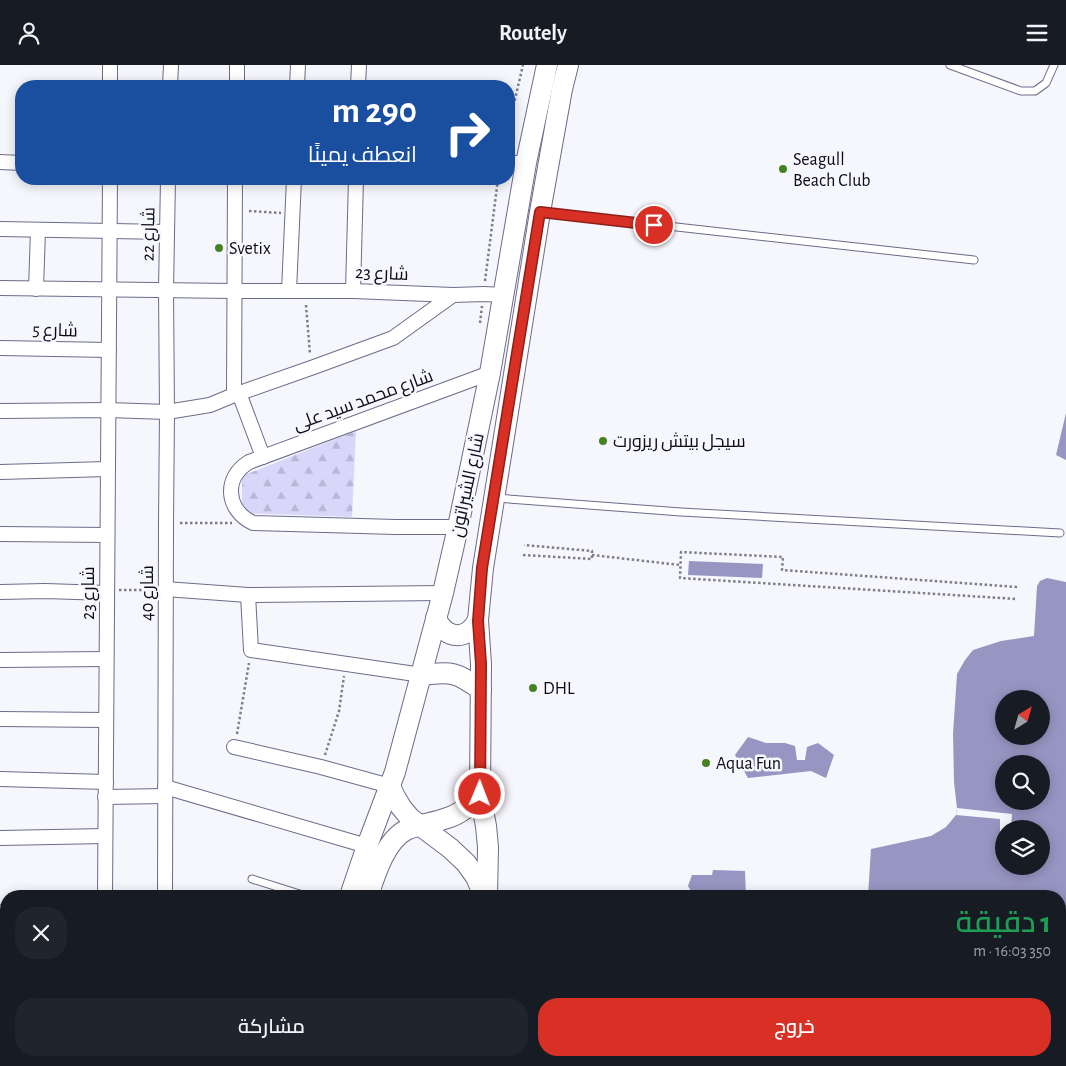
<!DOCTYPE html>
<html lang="ar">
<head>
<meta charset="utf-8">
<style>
  :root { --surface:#171b24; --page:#20242c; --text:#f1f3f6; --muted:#9ea1a6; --accent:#d93025 }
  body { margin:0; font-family:"Alegreya Sans",Cairo,sans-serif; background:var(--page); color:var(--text); direction:rtl; height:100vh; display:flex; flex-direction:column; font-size:19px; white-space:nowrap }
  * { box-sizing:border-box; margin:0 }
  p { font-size:16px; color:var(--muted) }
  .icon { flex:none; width:28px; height:28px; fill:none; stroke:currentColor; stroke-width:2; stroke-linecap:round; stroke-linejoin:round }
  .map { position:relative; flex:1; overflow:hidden; direction:ltr }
  .panel { position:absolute; left:0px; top:825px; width:1066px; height:176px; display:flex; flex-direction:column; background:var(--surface); border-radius:20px 20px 0 0; box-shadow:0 2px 12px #0003; direction:rtl }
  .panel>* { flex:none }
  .guide { position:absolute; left:15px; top:15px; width:500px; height:105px; border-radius:20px; box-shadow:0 2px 12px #0003; direction:rtl; background:#1a4fa0; color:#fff; overflow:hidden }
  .needle { width:32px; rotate:37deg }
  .buttons { position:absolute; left:995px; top:625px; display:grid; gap:10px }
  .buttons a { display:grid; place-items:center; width:55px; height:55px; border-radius:50%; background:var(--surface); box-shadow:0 2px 12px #0003; font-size:25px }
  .pin { position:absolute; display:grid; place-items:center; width:42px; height:42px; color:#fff; margin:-21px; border:2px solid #fff; border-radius:50%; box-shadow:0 1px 5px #0007 }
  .me { position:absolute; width:55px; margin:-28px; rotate:1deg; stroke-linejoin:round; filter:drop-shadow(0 0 4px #0008) }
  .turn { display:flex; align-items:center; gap:18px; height:105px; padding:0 15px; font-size:22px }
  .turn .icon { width:65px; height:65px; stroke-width:2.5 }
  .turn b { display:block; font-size:35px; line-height:42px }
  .round { display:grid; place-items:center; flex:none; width:52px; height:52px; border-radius:20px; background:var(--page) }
  .summary { display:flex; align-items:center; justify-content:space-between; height:85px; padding:0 15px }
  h1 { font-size:30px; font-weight:600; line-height:38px; color:#1e9e55 }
  .button { display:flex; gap:10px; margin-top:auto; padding:10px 15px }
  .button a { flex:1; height:58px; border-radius:20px; background:var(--accent); color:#fff; font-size:20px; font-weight:600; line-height:58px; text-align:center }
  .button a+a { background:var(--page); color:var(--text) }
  header { display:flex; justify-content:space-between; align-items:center; height:65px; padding:0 15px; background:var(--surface); font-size:22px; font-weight:600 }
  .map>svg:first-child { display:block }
  .forest { fill:url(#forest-firs) }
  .water { fill:#9795c2; fill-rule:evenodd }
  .pier { fill:#f6f6fd }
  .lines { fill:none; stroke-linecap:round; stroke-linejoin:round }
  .lane-casing { stroke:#6d6b8a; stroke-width:9 }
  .street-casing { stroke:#6d6b8a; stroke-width:16 }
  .secondary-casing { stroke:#6d6b8a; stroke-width:22 }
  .path { stroke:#7f7e87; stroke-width:2.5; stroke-dasharray:2.5 2.5; stroke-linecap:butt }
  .lane { stroke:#fff; stroke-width:7 }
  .street { stroke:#fff; stroke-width:14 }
  .secondary { stroke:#fff; stroke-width:20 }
  .route-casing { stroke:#8d1f18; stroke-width:12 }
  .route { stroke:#d93025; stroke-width:9 }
  .poi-dot { fill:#458221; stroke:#f6f6fd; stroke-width:2 }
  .labels { text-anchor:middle; stroke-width:5; stroke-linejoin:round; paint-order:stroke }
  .poi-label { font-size:18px; fill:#0c0b16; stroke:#f6f6fd; text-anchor:start }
  .street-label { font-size:18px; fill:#0c0b16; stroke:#f6f6fd }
</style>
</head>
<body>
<header><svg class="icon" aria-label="menu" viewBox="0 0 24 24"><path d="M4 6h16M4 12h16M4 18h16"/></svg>Routely<svg class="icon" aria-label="person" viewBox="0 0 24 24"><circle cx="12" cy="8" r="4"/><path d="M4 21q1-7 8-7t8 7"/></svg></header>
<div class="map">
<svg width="1066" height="1001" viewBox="0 0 1066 1001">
  <defs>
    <pattern id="forest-firs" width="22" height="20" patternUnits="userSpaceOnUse" patternTransform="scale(1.25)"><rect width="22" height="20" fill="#d8d7fa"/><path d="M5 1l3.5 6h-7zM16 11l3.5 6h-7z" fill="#b8b7d6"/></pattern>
  </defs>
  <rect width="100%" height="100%" fill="#f6f6fd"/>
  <polygon class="forest" points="356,366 352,452 242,448 242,411"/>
  <g class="water">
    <polygon points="1066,348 1066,395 1056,390"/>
    <polygon points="689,496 763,499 762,513 688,510"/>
    <path d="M 1047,513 L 1066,517 L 1066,1001 L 729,1001 L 732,995 L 1060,995 L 1060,831 L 868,831 L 871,784 L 931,771 L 946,762 L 956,750 L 957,743 L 954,717 L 953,669 L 957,609 L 965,595 L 973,585 L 1001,576 L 1034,571 L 1037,521 L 1040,516 ZM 1004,634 L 1041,634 L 1041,671 L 1004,671 ZM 1004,699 L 1041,699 L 1041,736 L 1004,736 ZM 1004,764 L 1041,764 L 1041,801 L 1004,801 Z"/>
    <polygon points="748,672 766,678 785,678 795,681 797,695 805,695 807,682 818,678 834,690 826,713 811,706 748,713 735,690"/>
    <polygon points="713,805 745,806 746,831 694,831 688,821 692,810 712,810"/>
  </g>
  <polygon class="pier" points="957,743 1012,749 1011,764 1004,764 1004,777 1000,776 1000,754 956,750"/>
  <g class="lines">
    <g class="lane-casing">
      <g id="lane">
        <polyline points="950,0 1021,26 1035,26 1046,18 1054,0"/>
        <polyline points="542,147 974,195"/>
        <polyline points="496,433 681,447 1060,468"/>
        <polyline points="252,814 306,831"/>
      </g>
    </g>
    <g class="street-casing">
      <g id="street">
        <polyline points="110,21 110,0"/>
        <polyline points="170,21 171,0"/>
        <polyline points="237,21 237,0"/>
        <polyline points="297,21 298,0"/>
        <polyline points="358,21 359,0"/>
        <polyline points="0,97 21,98"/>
        <polyline points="509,98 526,98"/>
        <polyline points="0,164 167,167"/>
        <polyline points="0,223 232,226 353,226 453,230 484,229 503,230"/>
        <polyline points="36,224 38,165"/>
        <polyline points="289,226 294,114"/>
        <polyline points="353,226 356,114"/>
        <polyline points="0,283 109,285"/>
        <polyline points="239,328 263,392"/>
        <polyline points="234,330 235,114"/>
        <polyline points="0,346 108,345 167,347 210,340 234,330 311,303 393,273 453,230"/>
        <polyline points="0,407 108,404"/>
        <path d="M 458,462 L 396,462 L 253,458 C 226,445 223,413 249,397 L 490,308"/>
        <polyline points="0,469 107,470"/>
        <polyline points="165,524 248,530 443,528"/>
        <polyline points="0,527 45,526 107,528"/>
        <polyline points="248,530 251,585 422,610"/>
        <polyline points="0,595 106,594"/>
        <polyline points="0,654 106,655"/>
        <polyline points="234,682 321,702 390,721"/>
        <polyline points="0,714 106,717"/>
        <polyline points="165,722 367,781"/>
        <polyline points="105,732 165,731"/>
        <polyline points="0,773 105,771"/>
        <polyline points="105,831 110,114"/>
        <polyline points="165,831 166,458 167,347 166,225 168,114"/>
        <polyline points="0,847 6,846"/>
        <polyline points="0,906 6,906"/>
        <polyline points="104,1001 104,995"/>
        <polyline points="165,1001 165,995"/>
      </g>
    </g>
    <g class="secondary-casing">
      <g id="secondary">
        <path d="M 436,553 C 445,575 467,576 478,555"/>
        <path d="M 422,610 C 451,606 457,607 481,625"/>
        <polyline points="390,721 395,732 401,742 410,753 450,783 466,798 476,812 484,831"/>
        <polyline points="350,831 367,781 395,707 443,528 458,462 490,308 526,98 547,0"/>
        <path d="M 368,831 C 375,810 385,776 406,765 C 419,759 434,758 447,753 C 459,750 470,740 480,733"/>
        <polyline points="487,831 488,782 486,761 480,729 481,599 478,555 483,503 540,147 562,24 568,0"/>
        <polyline points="0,959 6,972"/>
        <polyline points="18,995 21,1001"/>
        <polyline points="295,1001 297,995"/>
        <polyline points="313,1001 315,995"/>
        <polyline points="481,1001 481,995"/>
      </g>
    </g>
    <g class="path">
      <polyline points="509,60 523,0"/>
      <polyline points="249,146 281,148"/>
      <polyline points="485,216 498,114"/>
      <polyline points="306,240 310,289"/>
      <polyline points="480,258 482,241"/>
      <polyline points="180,458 232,458"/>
      <polyline points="523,490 592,494 592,486 524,480"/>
      <polyline points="592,490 680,500"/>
      <polyline points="1017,522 782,505 783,492 681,487 680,513 1017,534"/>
      <polyline points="119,525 151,525"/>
      <polyline points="237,669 249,598"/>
      <polyline points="325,690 339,646 344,611"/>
    </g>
    <use href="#lane" class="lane"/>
    <use href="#street" class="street"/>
    <use href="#secondary" class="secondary"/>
  </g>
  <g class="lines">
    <g class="route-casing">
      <polyline id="route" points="480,729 481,599 478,556 482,503 540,147 654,160"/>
    </g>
    <use href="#route" class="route"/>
  </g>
  <g class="poi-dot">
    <circle cx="783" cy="104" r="5"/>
    <circle cx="219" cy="183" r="5"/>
    <circle cx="603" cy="376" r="5"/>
    <circle cx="533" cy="623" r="5"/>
    <circle cx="706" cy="698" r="5"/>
  </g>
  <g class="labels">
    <g class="poi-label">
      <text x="793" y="100">Seagull<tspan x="793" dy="21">Beach Club</tspan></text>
      <text x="229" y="189">Svetix</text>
      <text x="613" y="382">سيجل بيتش ريزورت</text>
      <text x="543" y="629">DHL</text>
      <text x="716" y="704">Aqua Fun</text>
    </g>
    <g class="street-label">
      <text transform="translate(148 169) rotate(-89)" y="6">شارع 22</text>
      <text transform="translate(382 208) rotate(2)" y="6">شارع 23</text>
      <text transform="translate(55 265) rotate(1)" y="6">شارع 5</text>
      <text transform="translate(363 335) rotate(-20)" y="6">شارع محمد سيد على</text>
      <text transform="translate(467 420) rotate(-78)" y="6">شارع الشيراتون</text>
      <text transform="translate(88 528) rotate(-90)" y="6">شارع 23</text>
      <text transform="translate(147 528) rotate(-90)" y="6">شارع 40</text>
    </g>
  </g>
</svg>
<div class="buttons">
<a><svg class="needle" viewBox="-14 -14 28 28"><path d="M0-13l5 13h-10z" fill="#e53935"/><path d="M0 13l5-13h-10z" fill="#9ea1a6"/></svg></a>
<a><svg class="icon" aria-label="search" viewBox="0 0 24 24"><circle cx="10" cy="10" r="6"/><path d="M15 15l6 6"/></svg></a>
<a><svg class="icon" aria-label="layers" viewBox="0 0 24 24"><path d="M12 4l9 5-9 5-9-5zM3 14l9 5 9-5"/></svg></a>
</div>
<div class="pin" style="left:654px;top:160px;background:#d93025"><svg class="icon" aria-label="arrive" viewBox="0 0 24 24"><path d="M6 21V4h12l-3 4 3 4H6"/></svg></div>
<svg class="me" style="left:480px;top:729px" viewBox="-20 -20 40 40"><circle r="17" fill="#d93025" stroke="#fff" stroke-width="3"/><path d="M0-11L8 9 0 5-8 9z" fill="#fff"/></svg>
<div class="guide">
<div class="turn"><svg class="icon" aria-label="right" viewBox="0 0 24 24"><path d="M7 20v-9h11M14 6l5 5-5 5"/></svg><div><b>290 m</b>انعطف يمينًا</div></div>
</div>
<section class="panel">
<div class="summary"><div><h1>1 دقيقة</h1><p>350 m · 16:03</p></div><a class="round"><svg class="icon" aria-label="close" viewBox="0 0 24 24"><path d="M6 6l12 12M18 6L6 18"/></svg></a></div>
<div class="button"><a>خروج</a><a>مشاركة</a></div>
</section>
</div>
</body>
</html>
